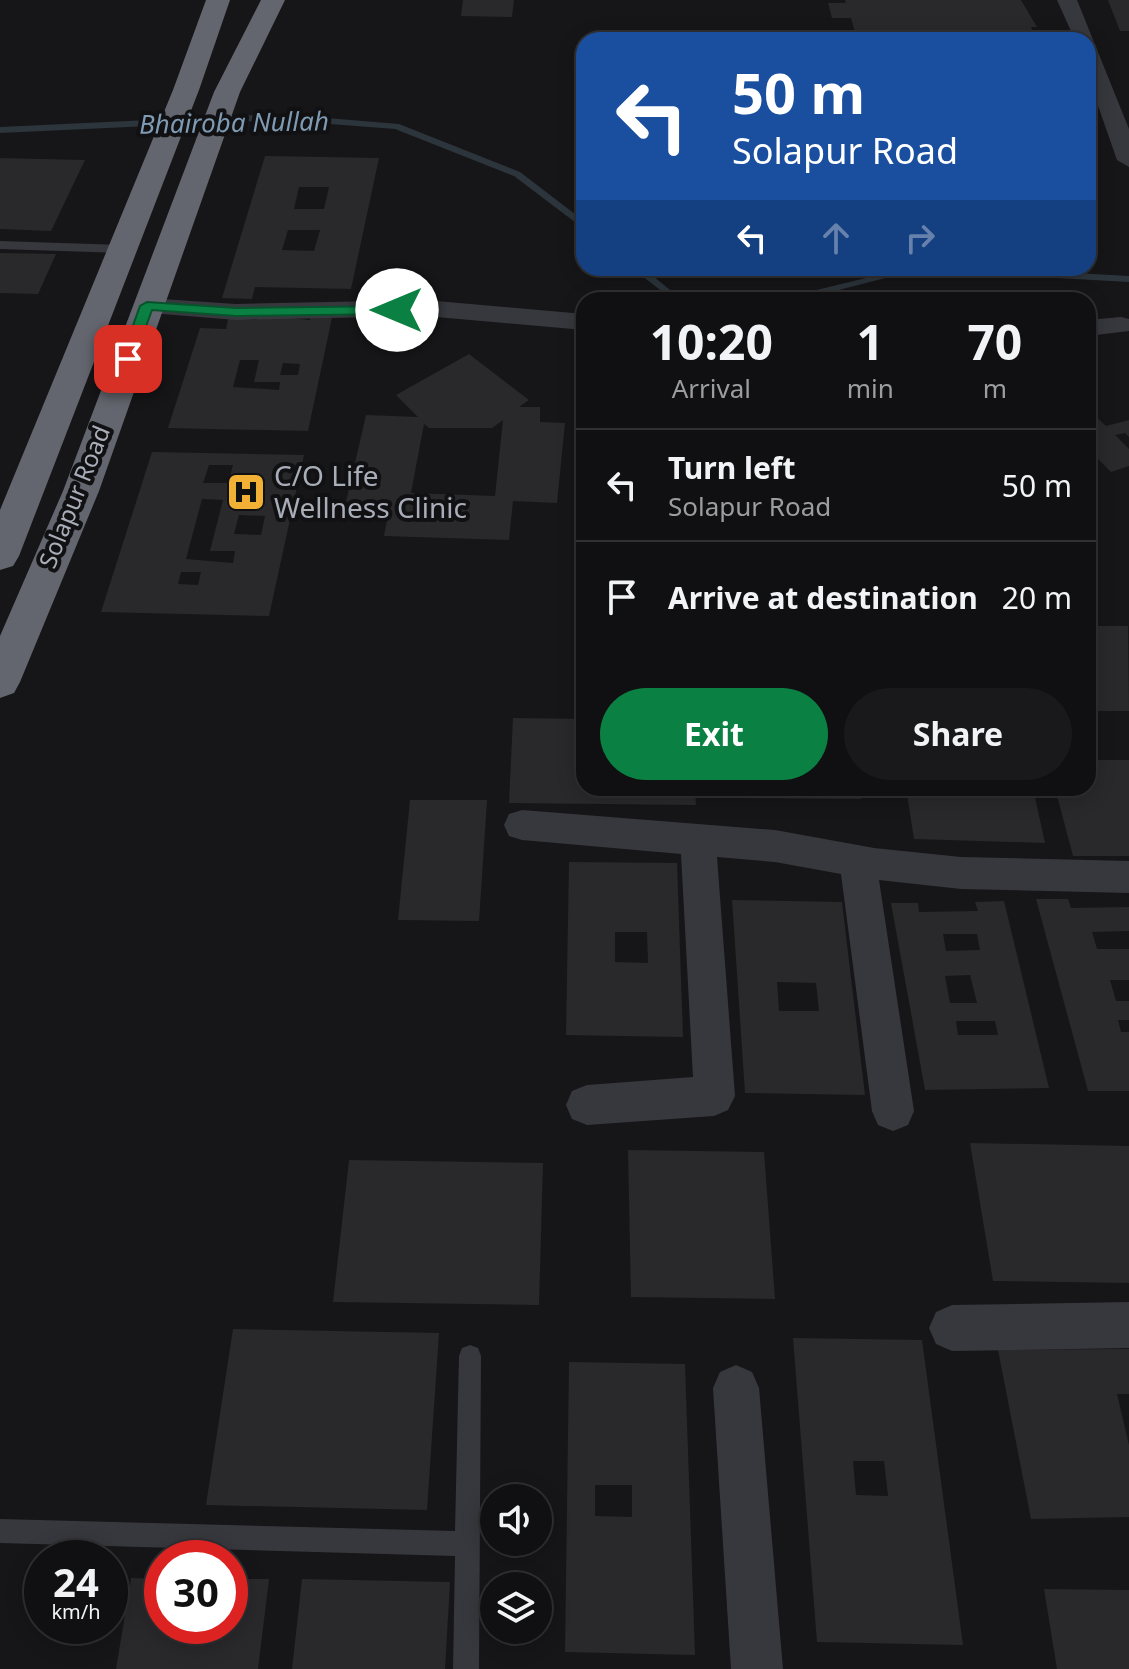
<!DOCTYPE html>
<html lang="en">
<head>
<meta charset="utf-8">
<style>
  :root { --surface:#101012; --page:#19191b; --text:#f1f3f6; --muted:#9c9d9f; --line:#303032; --accent:#0b8043 }
  body { margin:0; font-family:"Noto Sans",sans-serif; background:var(--page); color:var(--text); height:100vh; display:flex; flex-direction:column; font-size:30px; white-space:nowrap }
  * { box-sizing:border-box; margin:0 }
  p { font-size:26px; color:var(--muted) }
  .icon { flex:none; width:44px; height:44px; fill:none; stroke:currentColor; stroke-width:2; stroke-linecap:round; stroke-linejoin:round }
  .map { position:relative; flex:1; overflow:hidden }
  .drawer { position:absolute; left:576px; top:292px; width:520px; height:504px; display:flex; flex-direction:column; background:var(--surface); border-radius:24px; box-shadow:0 4px 20px #0003,0 0 0 2px var(--line) }
  .drawer>* { flex:none }
  .guide { position:absolute; left:576px; top:32px; width:520px; height:244px; border-radius:24px; box-shadow:0 4px 20px #0003,0 0 0 2px var(--line); background:#1a4fa0; color:#fff; overflow:hidden }
  .tools { position:absolute; left:480px; top:1484px; display:grid; gap:16px }
  .tools a { display:grid; place-items:center; width:72px; height:72px; border-radius:50%; background:var(--surface); box-shadow:0 4px 20px #0003,0 0 0 2px var(--line); font-size:40px }
  .speed { position:absolute; left:24px; top:1540px; display:flex; gap:16px; font-size:40px; font-weight:700; text-align:center }
  .speed>* { display:grid; place-content:center; width:104px; height:104px; border-radius:50%; background:var(--surface); box-shadow:0 4px 20px #0003,0 0 0 2px var(--line); line-height:1 }
  .speed small { font-size:20px; font-weight:400 }
  .speed .limit { border:12px solid #d22; background:#fff; color:#111 }
  .pin { position:absolute; display:grid; place-items:center; width:68px; height:68px; color:#fff; margin:-34px; border-radius:16px; box-shadow:0 4px 12px #0006 }
  .me { position:absolute; width:88px; margin:-44px; rotate:270deg; stroke-linejoin:round; filter:drop-shadow(0 0 6px #0008) }
  .turn { display:flex; align-items:center; gap:28px; height:168px; padding:0 24px; font-size:36px }
  .turn .icon { width:104px; height:104px; stroke-width:2.5 }
  .turn b { display:block; font-size:56px; line-height:68px }
  .lanes { display:flex; align-items:center; height:76px; padding:0 24px; background:#0003; justify-content:center; gap:40px; direction:ltr }
  .lanes .off { opacity:.35 }
  .eta { display:flex; justify-content:space-evenly; align-items:center; height:136px; text-align:center }
  .eta b { font-size:48px; font-weight:700; line-height:56px }
  .cta { display:flex; gap:16px; margin-top:auto; padding:16px 24px }
  .cta a { flex:1; height:92px; border-radius:48px; background:var(--accent); color:#fff; font-size:32px; font-weight:700; line-height:92px; text-align:center }
  .cta a+a { background:var(--page); color:var(--text) }
  ul { padding:0; list-style:none }
  li { display:flex; align-items:center; gap:24px; height:112px; padding:0 24px; border-top:2px solid var(--line) }
  li div { flex:1 }
  li b { display:block; font-size:30px }
  li em { font-style:normal }
  .map>svg:first-child { display:block }
  .lines { fill:none; stroke-linecap:round; stroke-linejoin:round }
  .stream { fill:#2c353c; fill-rule:evenodd }
  .building { fill:#29292c; fill-rule:evenodd }
  .lane { fill:#37383d; fill-rule:evenodd }
  .street { fill:#37383d; fill-rule:evenodd }
  .highway { fill:#63666e; fill-rule:evenodd }
  .route { fill:#0b8043; stroke:#07532c; stroke-width:2 }
  .labels { text-anchor:middle; stroke-width:8; stroke-linejoin:round; paint-order:stroke }
  .far-street-label { font-size:24px; fill:#a8adb8; stroke:#111113 }
  .far-water-label { font-size:26px; font-style:italic; fill:#7f9bb3; stroke:#111113 }
  .poi-label { font-size:28px; fill:#a8adb8; stroke:#111113; text-anchor:start }
</style>
</head>
<body>
<div class="map">
<svg width="1129" height="1669" viewBox="0 0 1129 1669">
  <rect width="100%" height="100%" fill="#161618"/>
  <g class="lines">
    <g class="stream">
      <polygon points="278,114 399,124 520,172 584,221 584,229 514,176 395,129 278,120 0,133 0,127"/>
      <polygon points="632,268 643,268 675,294 796,295 907,268 924,268 800,300 673,300"/>
      <polygon points="925,268 983,268 1129,276 1129,282 930,271"/>
    </g>
  </g>
  <g class="building">
    <polygon points="463,0 514,0 512,17 461,16"/>
    <polygon points="845,0 1021,0 1037,27 1031,27 1035,36 891,36 892,40 857,40 851,18 832,18 828,3 846,3"/>
    <polygon points="1108,0 1129,0 1129,31 1120,31"/>
    <path d="M 265,156 L 379,158 L 351,289 L 255,287 L 252,299 L 222,298 ZM 299,187 L 329,187 L 324,209 L 294,209 ZM 288,230 L 320,230 L 314,251 L 282,250 Z"/>
    <polygon points="0,158 85,160 51,231 0,229"/>
    <polygon points="0,253 56,254 38,294 0,293"/>
    <path d="M 312,312 L 333,313 L 308,431 L 168,428 L 200,328 L 226,329 L 228,319 L 257,320 L 258,315 L 310,320 ZM 240,360 L 259,360 L 254,382 L 280,382 L 279,390 L 233,387 ZM 283,363 L 300,364 L 298,375 L 280,375 Z"/>
    <path d="M 469,354 L 529,400 L 519,407 L 540,407 L 540,422 L 565,423 L 557,503 L 513,501 L 509,540 L 384,536 L 390,504 L 346,502 L 366,415 L 418,417 L 396,395 ZM 503,420 L 495,496 L 411,493 L 424,424 L 429,428 L 492,428 Z"/>
    <polygon points="1092,413 1106,426 1129,420 1129,437 1125,433 1115,435 1129,449 1129,466 1111,472 1088,449 1088,415"/>
    <path d="M 152,452 L 304,455 L 269,616 L 101,612 ZM 209,465 L 233,465 L 228,483 L 203,483 ZM 202,499 L 223,500 L 210,551 L 235,551 L 233,563 L 186,559 ZM 239,515 L 265,516 L 261,535 L 234,534 ZM 181,572 L 201,572 L 198,585 L 178,584 Z"/>
    <polygon points="1088,626 1128,626 1129,711 1088,711"/>
    <polygon points="513,718 584,719 584,788 695,788 696,805 509,803"/>
    <polygon points="1088,760 1129,760 1129,856 1073,856 1055,788 1088,788"/>
    <polygon points="736,788 859,788 861,799 737,798"/>
    <polygon points="906,788 1033,788 1045,843 914,839"/>
    <polygon points="410,800 487,800 479,921 398,920"/>
    <path d="M 569,862 L 677,863 L 683,1037 L 566,1035 ZM 615,932 L 647,932 L 648,963 L 615,962 Z"/>
    <polygon points="1036,899 1068,899 1071,908 1129,907 1129,931 1092,932 1097,949 1129,949 1129,980 1110,980 1116,1001 1129,1001 1129,1020 1118,1020 1121,1032 1129,1032 1129,1091 1088,1091"/>
    <path d="M 732,900 L 842,902 L 865,1095 L 745,1093 ZM 777,982 L 816,983 L 819,1011 L 779,1011 Z"/>
    <path d="M 1004,901 L 1049,1088 L 925,1090 L 891,903 L 918,903 L 919,912 L 978,911 L 975,902 ZM 943,934 L 977,934 L 980,950 L 946,951 ZM 970,975 L 977,1003 L 950,1003 L 945,976 ZM 956,1021 L 995,1021 L 998,1035 L 958,1035 Z"/>
    <polygon points="970,1143 1129,1146 1129,1283 993,1281"/>
    <polygon points="628,1150 764,1152 775,1299 631,1297"/>
    <polygon points="349,1160 543,1163 539,1305 333,1302"/>
    <polygon points="233,1329 439,1333 427,1510 206,1505"/>
    <path d="M 793,1338 L 922,1340 L 963,1645 L 817,1642 ZM 853,1461 L 884,1461 L 888,1496 L 856,1495 Z"/>
    <polygon points="1129,1349 1129,1394 1117,1394 1129,1445 1129,1517 1031,1519 998,1350"/>
    <path d="M 569,1362 L 685,1364 L 695,1655 L 565,1652 ZM 595,1485 L 632,1485 L 632,1517 L 595,1516 Z"/>
    <polygon points="131,1578 162,1579 162,1626 230,1626 230,1579 269,1579 258,1669 116,1669"/>
    <polygon points="302,1579 450,1582 445,1669 292,1669"/>
    <polygon points="1044,1589 1129,1590 1129,1669 1057,1669"/>
  </g>
  <g class="lines">
    <g class="lane">
      <polygon points="0,241 123,245 129,249 123,253 0,249"/>
      <polygon points="470,1345 478,1348 481,1356 479,1669 453,1669 455,1556 0,1543 0,1519 455,1531 459,1356 462,1348"/>
    </g>
    <g class="street">
      <polygon points="1057,0 1077,0 1129,129 1129,167 1117,160 1088,77 1088,40 1075,40"/>
      <polygon points="147,298 236,304 425,300 584,314 584,330 425,316 236,320 138,312 134,306 138,300"/>
      <polygon points="1121,317 1129,319 1129,331 1088,336 1088,320"/>
      <polygon points="522,810 775,830 874,848 961,857 1129,861 1129,893 961,889 879,880 914,1111 908,1125 893,1131 878,1125 872,1111 841,874 775,862 717,857 735,1096 728,1110 714,1116 587,1125 572,1119 566,1105 572,1091 587,1085 693,1077 681,854 522,840 509,836 504,825 509,814"/>
      <polygon points="1129,1302 1129,1348 952,1351 936,1344 929,1328 936,1312 952,1305"/>
      <polygon points="736,1365 752,1372 759,1388 783,1669 731,1669 713,1388 720,1372"/>
    </g>
    <g class="highway">
      <polygon points="206,0 230,0 199,90 19,556 13,566 0,570 0,510 173,90"/>
      <polygon points="261,0 285,0 240,92 99,491 20,682 14,693 0,698 0,636 63,491 214,92"/>
    </g>
  </g>
  <polygon class="route" points="147,302 236,308 397,306 404,310 397,314 236,316 152,310 134,359 123,362 121,359 140,306"/>
  <defs>
    <g id="hospital-square" transform="scale(2)"><rect x="-9" y="-9" width="18" height="18" rx="4" fill="#f2b134" stroke="#111113"/><path d="M-5-5h3v3.5h4V-5h3V5h-3V1.5h-4V5h-3Z" fill="#111"/></g>
  </defs>
  <g fill-rule="evenodd">
    <use href="#hospital-square" x="246" y="492"/>
  </g>
  <g class="labels">
    <g class="far-street-label">
      <text transform="translate(75 497) rotate(-68)" y="8">Solapur Road</text>
    </g>
    <g class="far-water-label">
      <text transform="translate(234 123) rotate(-1)" y="9">Bhairoba Nullah</text>
    </g>
    <g class="poi-label">
      <text x="274" y="486">C/O Life<tspan x="274" dy="32">Wellness Clinic</tspan></text>
    </g>
  </g>
</svg>
<div class="tools">
<a><svg class="icon" aria-label="sound" viewBox="0 0 24 24"><path d="M4 9h4l5-4v14l-5-4H4zM17 9q2 3 0 6"/></svg></a>
<a><svg class="icon" aria-label="layers" viewBox="0 0 24 24"><path d="M12 4l9 5-9 5-9-5zM3 14l9 5 9-5"/></svg></a>
</div>
<div class="speed"><div>24<small>km/h</small></div><div class="limit">30</div></div>
<div class="pin" style="left:128px;top:359px;background:#d93025"><svg class="icon" aria-label="arrive" viewBox="0 0 24 24"><path d="M6 21V4h12l-3 4 3 4H6"/></svg></div>
<svg class="me" style="left:397px;top:310px" viewBox="-20 -20 40 40"><circle r="19" fill="#fff"/><path d="M0-13L10 11 0 6-10 11z" fill="#0b8043"/></svg>
<div class="guide">
<div class="turn"><svg class="icon" aria-label="left" viewBox="0 0 24 24"><path d="M17 20v-9H6M10 6l-5 5 5 5"/></svg><div><b>50 m</b>Solapur Road</div></div>
<div class="lanes"><svg class="icon" aria-label="left" viewBox="0 0 24 24"><path d="M17 20v-9H6M10 6l-5 5 5 5"/></svg><svg class="icon off" aria-label="ahead" viewBox="0 0 24 24"><path d="M12 20V5M6 11l6-6 6 6"/></svg><svg class="icon off" aria-label="right" viewBox="0 0 24 24"><path d="M7 20v-9h11M14 6l5 5-5 5"/></svg></div>
</div>
<section class="drawer">
<div class="eta">
<div><b>10:20</b><p>Arrival</p></div>
<div><b>1</b><p>min</p></div>
<div><b>70</b><p>m</p></div>
</div>
<ul>
<li><svg class="icon" aria-label="left" viewBox="0 0 24 24"><path d="M17 20v-9H6M10 6l-5 5 5 5"/></svg><div><b>Turn left</b><p>Solapur Road</p></div><em>50 m</em></li>
<li><svg class="icon" aria-label="arrive" viewBox="0 0 24 24"><path d="M6 21V4h12l-3 4 3 4H6"/></svg><div><b>Arrive at destination</b></div><em>20 m</em></li>
</ul>
<div class="cta"><a>Exit</a><a>Share</a></div>
</section>
</div>
</body>
</html>
